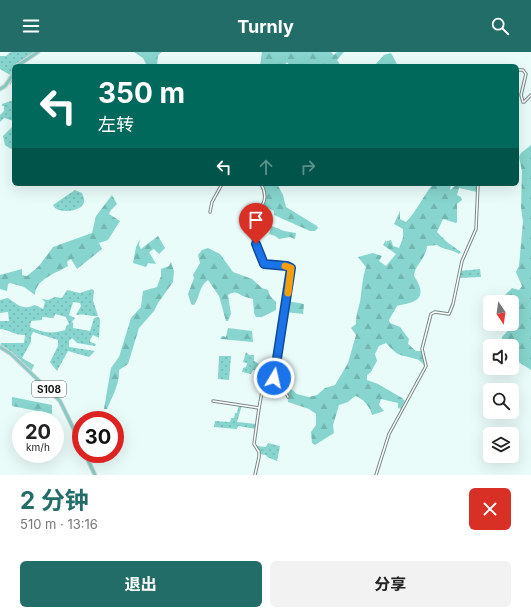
<!DOCTYPE html>
<html lang="zh">
<head>
<meta charset="utf-8">
<style>
  :root { --surface:#fff; --page:#f2f2f2; --text:#222; --muted:#767676; --accent:#236d68 }
  body { margin:0; font-family:Inter,"Noto Sans SC",sans-serif; background:var(--page); color:var(--text); height:100vh; display:flex; flex-direction:column; font-size:15px; white-space:nowrap }
  * { box-sizing:border-box; margin:0 }
  p { font-size:13px; color:var(--muted) }
  .icon { flex:none; width:22px; height:22px; fill:none; stroke:currentColor; stroke-width:2; stroke-linecap:round; stroke-linejoin:round }
  .map { position:relative; height:423px; overflow:hidden }
  .drawer { display:flex; flex-direction:column; background:var(--surface); flex:1 }
  .drawer>* { flex:none }
  .guide { position:absolute; left:12px; top:12px; width:507px; height:122px; border-radius:6px; box-shadow:0 4px 16px #0002; background:#00695c; color:#fff; overflow:hidden }
  .needle { width:26px; rotate:167deg }
  .fabs { position:absolute; left:483px; top:243px; display:grid; gap:8px }
  .fabs a { display:grid; place-items:center; width:36px; height:36px; border-radius:6px; background:var(--surface); box-shadow:0 4px 16px #0002; font-size:20px }
  .speed { position:absolute; left:12px; top:359px; display:flex; gap:8px; font-size:20px; font-weight:700; text-align:center }
  .speed>* { display:grid; place-content:center; width:52px; height:52px; border-radius:50%; background:var(--surface); box-shadow:0 4px 16px #0002; line-height:1 }
  .speed small { font-size:10px; font-weight:400 }
  .speed .limit { border:6px solid #d22; background:#fff; color:#111 }
  .pin { position:absolute; display:grid; place-items:center; width:34px; height:34px; color:#fff; margin:-41px -17px; border-radius:50% 50% 50% 0; rotate:-45deg; box-shadow:0 0 4px #0007 }
  .pin .icon { rotate:45deg }
  .me { position:absolute; width:44px; margin:-22px; rotate:9deg; stroke-linejoin:round; filter:drop-shadow(0 0 3px #0008) }
  .turn { display:flex; align-items:center; gap:14px; height:84px; padding:0 20px; font-size:18px }
  .turn .icon { width:52px; height:52px; stroke-width:2.5 }
  .turn b { display:block; font-size:28px; line-height:34px }
  .lanes { display:flex; align-items:center; height:38px; padding:0 20px; background:#0003; justify-content:center; gap:20px; direction:ltr }
  .lanes .off { opacity:.35 }
  .round { display:grid; place-items:center; flex:none; width:42px; height:42px; border-radius:6px; background:var(--page) }
  .overview { display:flex; align-items:center; justify-content:space-between; height:68px; padding:0 20px }
  h1 { font-size:24px; font-weight:700; line-height:30px; color:var(--accent) }
  .button { display:flex; gap:8px; margin-top:auto; padding:8px 20px }
  .button a { flex:1; height:46px; border-radius:6px; background:var(--accent); color:#fff; font-size:16px; font-weight:700; line-height:46px; text-align:center }
  .button a+a { background:var(--page); color:var(--text) }
  header { display:flex; justify-content:space-between; align-items:center; height:52px; padding:0 20px; background:var(--accent); color:#fff; font-size:18px; font-weight:700 }
  .map>svg:first-child { display:block }
  .grass { fill:url(#grass-dots) }
  .forest { fill:url(#forest-firs) }
  .lines { fill:none; stroke-linecap:round; stroke-linejoin:round }
  .minor-casing { stroke:#788886; stroke-width:3.5 }
  .primary-casing { stroke:#d8d9d9; stroke-width:5 }
  .minor { stroke:#fff; stroke-width:1.5 }
  .primary { stroke:#88cac5; stroke-width:3 }
  .route-casing { stroke:#114b97; stroke-width:10 }
  .route { stroke:#1a73e8; stroke-width:7 }
  .slow { stroke:#f59e0b; stroke-width:7 }
  .labels { text-anchor:middle; stroke-width:3; stroke-linejoin:round; paint-order:stroke }
  .shield { fill:#fff; stroke:#565a5a; stroke-width:1 }
  .shield-label { font-size:10px; font-weight:bold; fill:#0e1413 }
</style>
</head>
<body>
<header><svg class="icon" aria-label="menu" viewBox="0 0 24 24"><path d="M4 6h16M4 12h16M4 18h16"/></svg>Turnly<svg class="icon" aria-label="search" viewBox="0 0 24 24"><circle cx="10" cy="10" r="6"/><path d="M15 15l6 6"/></svg></header>
<div class="map">
<svg width="531" height="423" viewBox="0 0 531 423">
  <defs>
    <pattern id="grass-dots" width="8" height="8" patternUnits="userSpaceOnUse"><rect width="8" height="8" fill="#87d5ce"/><path d="M2 2h.1M6 6h.1" fill="none" stroke="#73b6b0" stroke-width="1.8" stroke-linecap="round"/></pattern>
    <pattern id="forest-firs" width="22" height="20" patternUnits="userSpaceOnUse"><rect width="22" height="20" fill="#87d5ce"/><path d="M5 1l3.5 6h-7zM16 11l3.5 6h-7z" fill="#73b6b0"/></pattern>
  </defs>
  <rect width="100%" height="100%" fill="#eafcfa"/>
  <g class="grass">
    <polygon points="11,0 35,0 20,14 14,14 14,26 10,33 8,27 10,23 0,17 0,4 6,4"/>
    <polygon points="14,48 14,69 4,66 0,70 0,63 4,59 4,54 2,54 2,52"/>
    <polygon points="14,73 14,96 11,97 5,93 3,84"/>
    <path d="M 75,138 L 82,141 C 83,144 85,148 84,150 C 82,160 61,161 55,156 L 53,153 Z"/>
    <polygon points="480,217 481,225 458,226 459,219"/>
    <path d="M 92,237 L 94,239 L 93,248 L 98,264 C 91,265 83,261 76,263 L 81,254 L 80,251 L 73,250 L 69,263 L 75,266 L 71,271 L 69,272 L 66,265 L 55,262 L 54,266 L 42,265 L 42,268 L 31,269 L 30,275 C 42,281 53,282 65,278 L 67,273 L 73,270 L 73,276 L 90,279 L 94,266 L 98,265 L 100,267 L 99,286 L 93,283 L 90,288 L 90,290 L 96,292 L 95,294 L 77,291 L 72,286 L 69,289 L 69,295 L 95,299 L 89,305 L 68,299 L 57,319 L 50,310 L 58,294 L 58,288 L 33,280 L 31,284 L 31,290 L 22,306 L 34,313 L 31,320 L 0,295 L 1,291 L 24,291 L 25,283 C 13,283 10,278 0,277 L 0,269 L 9,269 L 8,260 L 0,261 L 0,248 L 8,246 C 17,252 22,259 35,253 L 43,257 L 45,250 L 42,247 L 48,248 L 55,245 L 62,246 L 67,238 L 80,241 Z"/>
    <polygon points="246,300 249,303 254,303 254,309 262,314 263,319 253,318 251,322 242,320 243,316 246,315 247,311 243,310"/>
    <polygon points="219,304 231,304 229,328 218,327"/>
    <polygon points="239,352 242,353 237,370 256,372 256,377 238,374 237,377 214,375 215,369 230,370 231,366 234,366 235,361 237,361"/>
    <polygon points="268,391 280,394 277,409 267,405 266,403 259,402 256,394 266,395"/>
  </g>
  <g class="forest">
    <polygon points="134,0 162,0 158,3 157,14 147,14 143,6"/>
    <polygon points="262,0 331,0 334,3 337,0 344,0 337,8 341,14 290,14 287,10 284,14 260,14"/>
    <polygon points="391,1 398,14 374,14 384,3"/>
    <polygon points="531,93 531,318 512,306 512,294 502,294 502,285 512,274 512,250 508,250 502,246 512,236 519,238 522,234 516,220 519,214 523,170 521,156 522,119 519,105 521,101"/>
    <polygon points="261,132 277,132 283,143 286,155 317,174 318,176 315,179 310,179 274,163 274,159 264,154 266,146"/>
    <path d="M 433,132 L 451,132 L 450,138 L 457,132 L 477,134 L 477,140 L 459,136 L 457,143 L 461,145 L 462,148 L 457,152 L 457,170 L 456,171 L 443,167 L 437,180 L 447,190 L 461,200 L 459,202 C 452,197 443,198 437,193 L 427,194 C 426,207 415,212 414,224 C 421,234 426,247 409,251 C 405,253 401,252 397,254 L 389,268 L 390,271 L 400,275 L 409,287 L 408,292 L 416,299 L 421,299 L 425,316 C 421,304 409,307 398,302 C 394,300 390,295 386,291 L 379,294 L 375,302 L 377,309 L 371,320 L 367,323 L 367,328 L 378,332 L 402,346 L 405,349 L 401,357 L 398,356 L 398,351 L 381,347 L 379,353 L 384,359 L 372,363 C 371,356 362,345 355,344 L 348,350 L 339,353 L 333,373 L 334,381 L 315,393 L 312,391 L 311,380 L 316,373 L 316,362 L 309,357 L 288,350 L 287,342 L 273,341 L 273,334 L 287,338 L 290,336 L 297,342 L 309,345 L 317,343 L 325,336 L 335,333 L 348,311 L 356,283 L 351,276 L 356,272 C 356,263 358,258 360,250 C 362,238 362,227 366,215 L 358,205 L 373,201 L 382,204 L 379,209 L 386,214 L 396,202 L 383,193 L 386,188 L 387,192 L 387,189 L 391,188 L 393,194 L 399,196 L 403,186 L 403,177 L 394,172 L 400,159 L 400,167 L 406,170 C 417,159 423,144 433,132 Z"/>
    <path d="M 112,143 L 117,152 L 111,158 L 109,162 L 120,169 L 108,188 L 99,191 L 102,197 L 77,217 L 71,207 L 67,210 L 68,214 C 57,221 35,227 35,243 L 24,235 L 10,231 L 8,232 L 7,239 L 0,237 L 0,223 L 22,217 L 22,223 L 27,224 L 39,214 L 53,195 L 92,181 L 96,164 Z"/>
    <polygon points="255,164 264,167 264,171 284,179 296,181 295,187 290,185 279,187 275,184 269,182 271,176 254,171 255,168 253,167"/>
    <polygon points="158,184 165,196 159,202 154,197 149,200 156,212 148,211 146,215 133,211 136,195 140,187 139,193 141,197"/>
    <path d="M 208,196 L 220,202 L 233,220 L 252,227 L 262,236 L 268,238 L 270,244 L 276,250 L 276,258 L 262,265 L 256,265 L 254,261 L 253,247 C 250,246 248,246 246,245 C 238,243 237,237 228,243 L 231,262 L 228,269 L 226,269 L 219,244 L 208,228 C 199,234 200,245 194,253 L 191,252 L 188,242 L 194,226 L 193,223 L 200,211 L 198,203 L 202,198 Z"/>
    <path d="M 171,210 L 174,219 L 173,230 L 158,251 L 154,259 L 139,276 L 128,312 L 119,318 C 120,332 112,345 107,357 L 104,357 L 111,316 L 119,305 L 131,266 L 141,255 L 143,239 L 157,235 L 161,224 L 161,217 L 169,214 Z"/>
    <polygon points="287,249 304,252 303,262 285,260"/>
    <polygon points="228,276 252,279 253,290 220,287 222,284 226,285"/>
    <polygon points="12,345 52,353 52,362 12,354"/>
  </g>
  <g class="lines">
    <g class="minor-casing">
      <g id="minor">
        <polyline points="517,18 523,18 526,22 521,43 523,50 524,50 531,43"/>
        <path d="M 261,132 C 271,149 259,158 249,170 L 249,178 L 264,212 L 290,215 L 291,219 L 272,340"/>
        <polyline points="210,160 212,150 222,132"/>
        <polyline points="213,349 259,356 254,392 259,400 259,405 255,423"/>
        <polyline points="259,356 262,340 286,341 288,345"/>
        <polyline points="376,423 389,382 426,314 422,297 431,262 435,260 449,262 453,252 462,209 476,177 478,132"/>
      </g>
    </g>
    <g class="primary-casing">
      <g id="primary">
        <polyline points="17,14 38,0"/>
        <polyline points="0,37 5,34 14,21"/>
        <polyline points="0,295 11,302 60,349 81,392"/>
        <polyline points="85,402 95,423"/>
      </g>
    </g>
    <use href="#minor" class="minor"/>
    <use href="#primary" class="primary"/>
  </g>
  <g class="lines">
    <g class="route-casing">
      <polyline id="route" points="256,192 264,212 287,214 291,216 274,326"/>
    </g>
    <use href="#route" class="route"/>
    <polyline class="slow" points="285,214 291,216 288,241"/>
  </g>
  <g class="labels">
    <rect class="shield" x="32" y="329" width="34" height="16" rx="3"/>
    <g class="shield-label">
      <text x="49" y="341">S108</text>
    </g>
  </g>
</svg>
<div class="fabs">
<a><svg class="needle" viewBox="-14 -14 28 28"><path d="M0-13l5 13h-10z" fill="#e53935"/><path d="M0 13l5-13h-10z" fill="#767676"/></svg></a>
<a><svg class="icon" aria-label="sound" viewBox="0 0 24 24"><path d="M4 9h4l5-4v14l-5-4H4zM17 9q2 3 0 6"/></svg></a>
<a><svg class="icon" aria-label="search" viewBox="0 0 24 24"><circle cx="10" cy="10" r="6"/><path d="M15 15l6 6"/></svg></a>
<a><svg class="icon" aria-label="layers" viewBox="0 0 24 24"><path d="M12 4l9 5-9 5-9-5zM3 14l9 5 9-5"/></svg></a>
</div>
<div class="speed"><div>20<small>km/h</small></div><div class="limit">30</div></div>
<div class="pin" style="left:256px;top:192px;background:#d93025"><svg class="icon" aria-label="arrive" viewBox="0 0 24 24"><path d="M6 21V4h12l-3 4 3 4H6"/></svg></div>
<svg class="me" style="left:274px;top:326px" viewBox="-20 -20 40 40"><circle r="17" fill="#1a73e8" stroke="#fff" stroke-width="3"/><path d="M0-11L8 9 0 5-8 9z" fill="#fff"/></svg>
<div class="guide">
<div class="turn"><svg class="icon" aria-label="left" viewBox="0 0 24 24"><path d="M17 20v-9H6M10 6l-5 5 5 5"/></svg><div><b>350 m</b>左转</div></div>
<div class="lanes"><svg class="icon" aria-label="left" viewBox="0 0 24 24"><path d="M17 20v-9H6M10 6l-5 5 5 5"/></svg><svg class="icon off" aria-label="ahead" viewBox="0 0 24 24"><path d="M12 20V5M6 11l6-6 6 6"/></svg><svg class="icon off" aria-label="right" viewBox="0 0 24 24"><path d="M7 20v-9h11M14 6l5 5-5 5"/></svg></div>
</div>
</div>
<section class="drawer">
<div class="overview"><div><h1>2 分钟</h1><p>510 m · 13:16</p></div><a class="round" style="background:#d93025;color:#fff"><svg class="icon" aria-label="close" viewBox="0 0 24 24"><path d="M6 6l12 12M18 6L6 18"/></svg></a></div>
<div class="button"><a>退出</a><a>分享</a></div>
</section>
</body>
</html>
